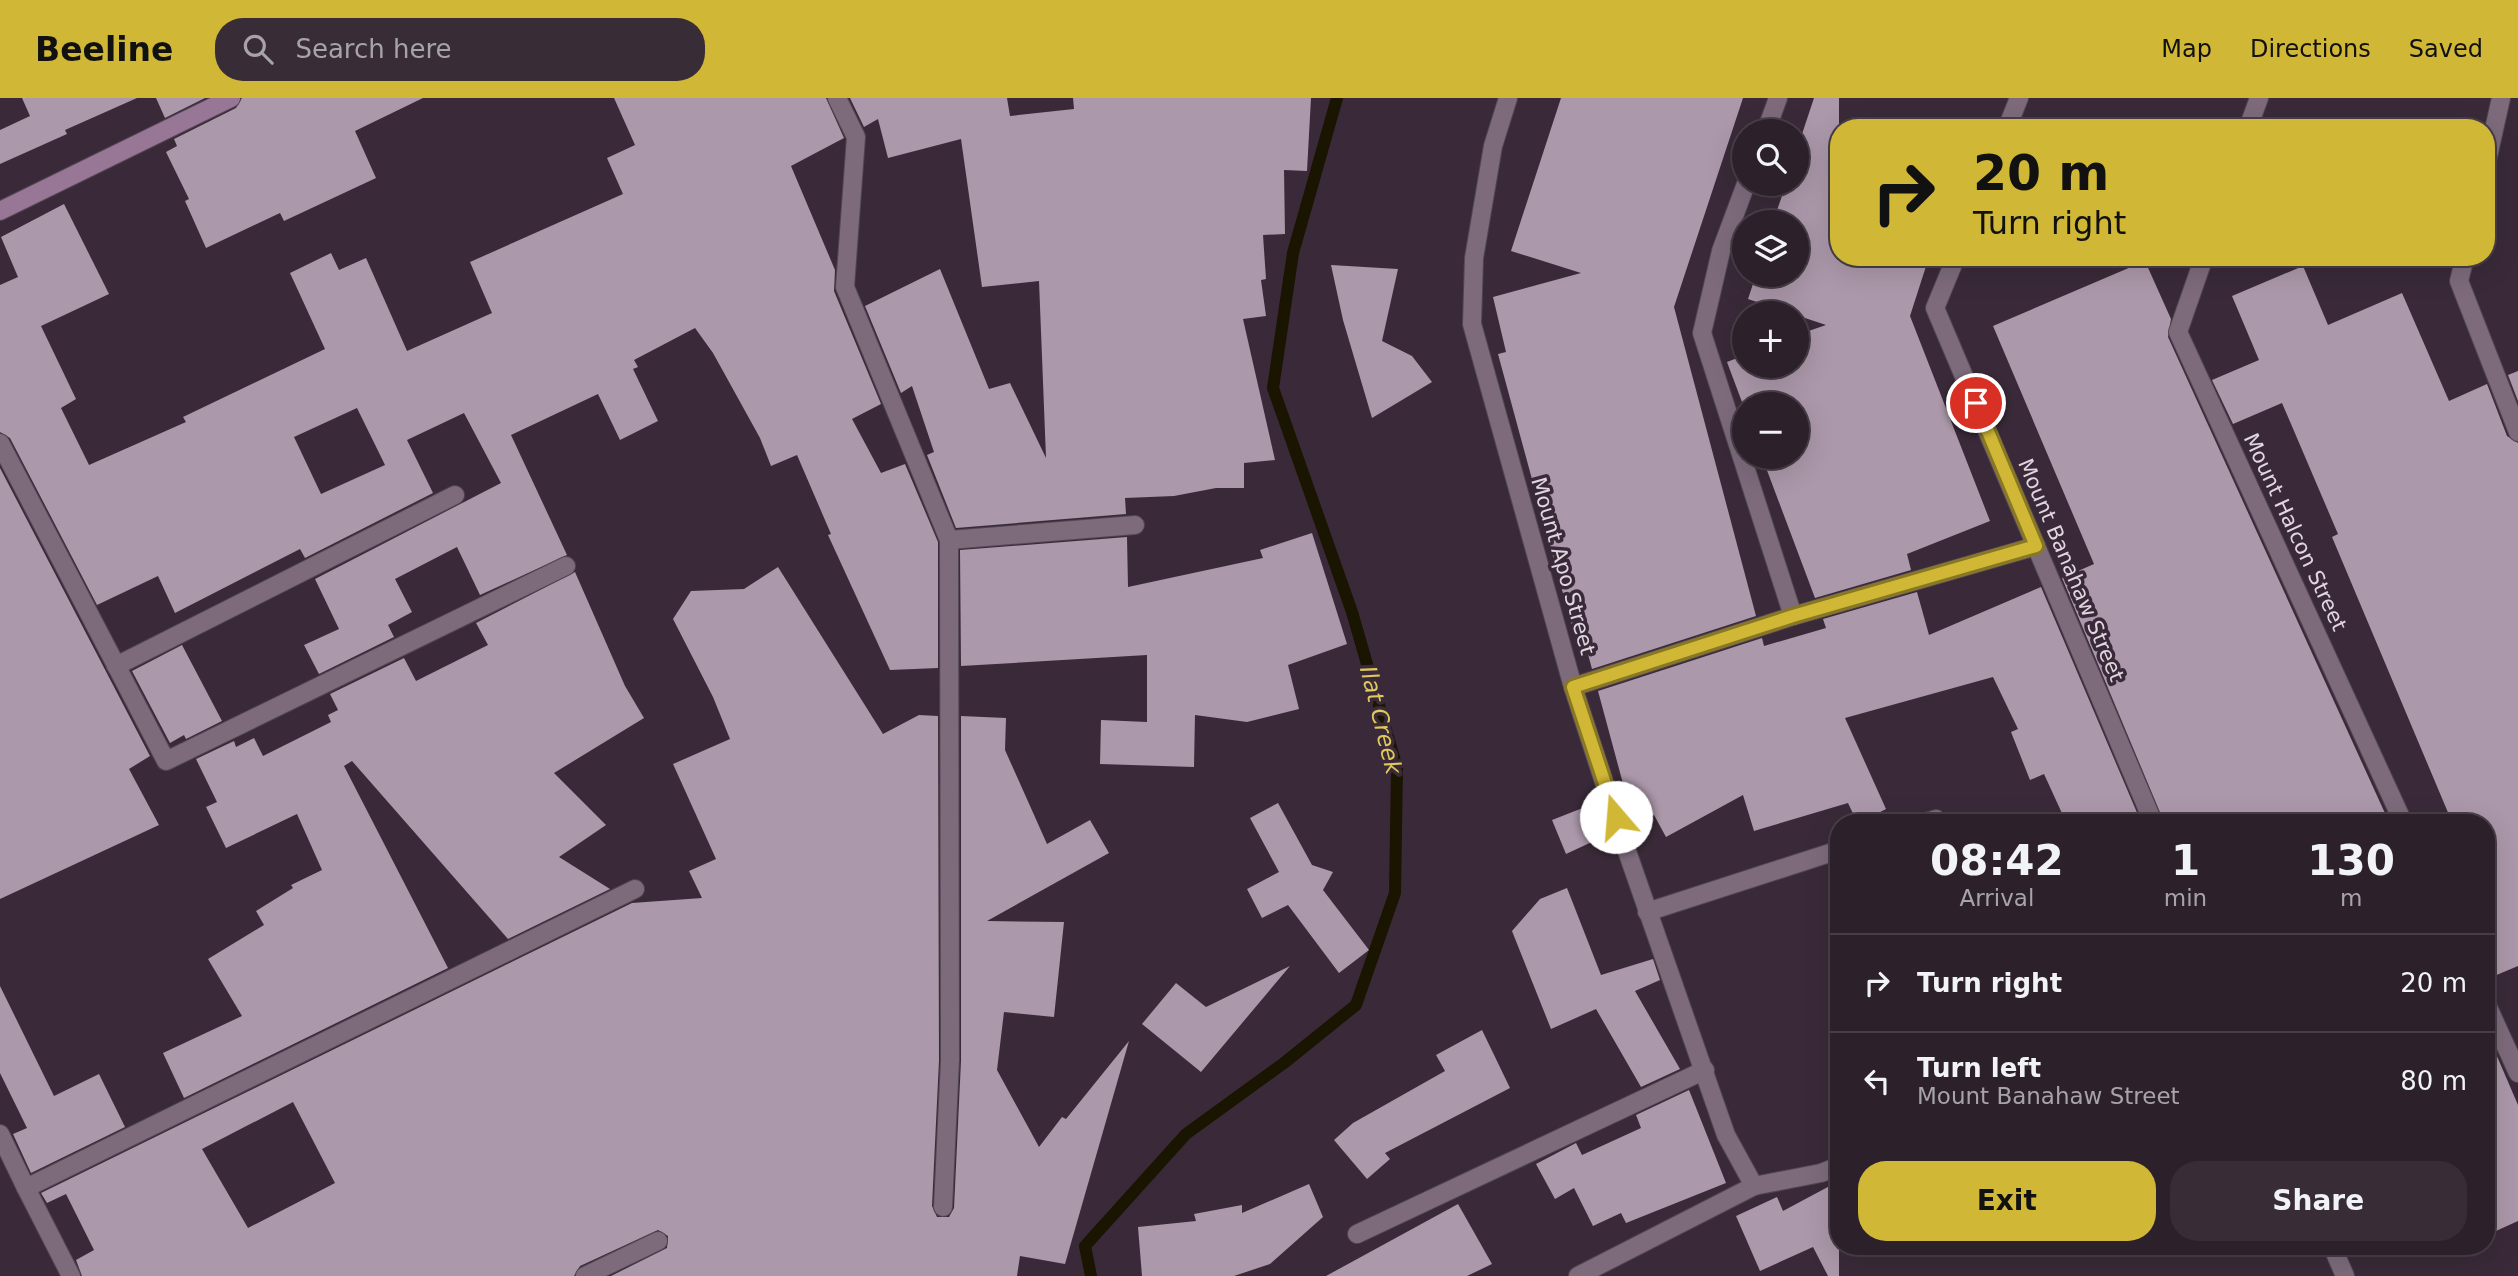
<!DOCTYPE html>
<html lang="en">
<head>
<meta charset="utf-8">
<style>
  :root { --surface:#2c202b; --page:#382d37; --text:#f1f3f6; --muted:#a6a3a9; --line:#483e47; --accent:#d1b736 }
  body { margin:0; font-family:"DejaVu Sans",sans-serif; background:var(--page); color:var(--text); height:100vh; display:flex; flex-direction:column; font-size:26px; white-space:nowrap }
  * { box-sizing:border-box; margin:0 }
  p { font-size:23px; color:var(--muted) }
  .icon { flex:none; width:38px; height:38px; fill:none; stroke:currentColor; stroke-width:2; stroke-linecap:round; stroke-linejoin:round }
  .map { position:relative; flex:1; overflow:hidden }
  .details { position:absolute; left:1830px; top:716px; width:665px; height:441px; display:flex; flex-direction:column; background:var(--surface); border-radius:28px; box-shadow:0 7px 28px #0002,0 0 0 2px var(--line) }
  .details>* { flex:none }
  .guide { position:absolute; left:1830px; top:21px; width:665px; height:147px; border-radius:28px; box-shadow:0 7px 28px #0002,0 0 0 2px var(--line); background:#d1b736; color:#111; overflow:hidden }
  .tools { position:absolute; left:1732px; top:21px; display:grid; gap:14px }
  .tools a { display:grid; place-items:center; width:77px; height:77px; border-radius:50%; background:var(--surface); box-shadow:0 7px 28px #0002,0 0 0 2px var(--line); font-size:35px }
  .pin { position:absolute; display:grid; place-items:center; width:60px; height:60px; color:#fff; margin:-30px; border:4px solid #fff; border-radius:50%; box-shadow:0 2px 7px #0007 }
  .me { position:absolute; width:77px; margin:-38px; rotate:342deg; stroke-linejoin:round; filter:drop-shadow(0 0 5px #0008) }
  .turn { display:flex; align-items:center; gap:24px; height:147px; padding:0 28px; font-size:32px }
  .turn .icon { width:91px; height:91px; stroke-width:2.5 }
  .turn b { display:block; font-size:49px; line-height:60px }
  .eta { display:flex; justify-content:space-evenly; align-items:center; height:119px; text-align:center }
  .eta b { font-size:42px; font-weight:600; line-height:49px }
  .cta { display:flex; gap:14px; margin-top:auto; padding:14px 28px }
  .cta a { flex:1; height:80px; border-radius:28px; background:var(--accent); color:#111; font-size:28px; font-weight:600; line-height:80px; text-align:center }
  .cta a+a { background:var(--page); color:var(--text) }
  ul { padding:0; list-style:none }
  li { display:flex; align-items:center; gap:21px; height:98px; padding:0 28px; border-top:2px solid var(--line) }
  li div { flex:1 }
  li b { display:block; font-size:26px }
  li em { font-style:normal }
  header { display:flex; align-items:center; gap:42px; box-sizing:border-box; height:98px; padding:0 35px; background:var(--accent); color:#111 }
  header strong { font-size:33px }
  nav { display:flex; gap:38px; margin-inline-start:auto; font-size:24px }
  .search { width:490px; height:63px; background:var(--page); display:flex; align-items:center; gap:18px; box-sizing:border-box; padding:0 24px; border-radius:28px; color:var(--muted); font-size:26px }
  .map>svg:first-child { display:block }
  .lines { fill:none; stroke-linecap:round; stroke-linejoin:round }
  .stream { stroke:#1a1500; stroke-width:12 }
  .building { fill:#ab98aa; fill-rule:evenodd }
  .street-casing { stroke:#524652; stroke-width:20 }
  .secondary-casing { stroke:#524652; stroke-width:20 }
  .street { stroke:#7d6b7c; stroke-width:18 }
  .secondary { stroke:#987696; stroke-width:18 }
  .route-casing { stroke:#887723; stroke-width:18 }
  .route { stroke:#d1b736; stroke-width:12 }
  .labels { text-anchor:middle; stroke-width:7; stroke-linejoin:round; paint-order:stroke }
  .street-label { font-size:21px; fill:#e1d7e0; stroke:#3a2a39 }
  .water-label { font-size:23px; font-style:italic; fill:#e0c95c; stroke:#3a2a39 }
</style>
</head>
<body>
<header>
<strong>Beeline</strong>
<div class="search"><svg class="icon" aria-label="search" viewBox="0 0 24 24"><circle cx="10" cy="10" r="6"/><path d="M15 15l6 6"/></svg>Search here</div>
<nav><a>Map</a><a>Directions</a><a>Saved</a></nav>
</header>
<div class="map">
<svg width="2518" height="1178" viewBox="0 0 2518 1178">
  <rect width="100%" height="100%" fill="#3a2a39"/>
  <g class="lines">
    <polyline class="stream" points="1091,1178 1085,1148 1186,1036 1284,965 1356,907 1395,795 1397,670 1352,514 1273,290 1293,155 1337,0"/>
  </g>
  <g class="building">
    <polygon points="22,0 137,0 65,32 67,36 0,66 0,32 30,18"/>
    <polygon points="156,0 205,0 165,20"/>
    <polygon points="242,0 423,0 355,33 376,80 284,123 280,115 206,150 185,103 189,101 166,54 177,48 174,41 236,10"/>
    <path d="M 614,0 L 826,0 L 844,40 L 791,68 L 835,172 L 834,193 L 881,306 L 852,321 L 881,375 L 905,366 L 938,444 L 938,570 L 890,572 L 828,437 L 831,436 L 797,357 L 771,368 L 760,340 L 713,255 L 695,230 L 634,262 L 638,269 L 633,271 L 658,323 L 620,342 L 598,296 L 511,337 L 567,457 L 480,497 L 457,449 L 395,481 L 412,514 L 388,527 L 394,539 L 319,576 L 304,547 L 339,531 L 315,481 L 501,385 L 464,315 L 407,342 L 433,395 L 305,460 L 300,451 L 175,515 L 158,478 L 97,507 L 10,340 L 0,334 L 0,187 L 18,179 L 1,139 L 64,106 L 109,196 L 41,228 L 76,301 L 61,310 L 89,367 L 186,324 L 183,319 L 325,251 L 290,175 L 331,155 L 339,172 L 366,160 L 407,253 L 492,215 L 470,164 L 623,96 L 607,60 L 635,47 ZM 357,310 L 385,367 L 321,396 L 294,339 Z"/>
    <polygon points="850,0 1007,0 1010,18 1074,11 1073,0 1311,0 1307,73 1284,72 1285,136 1263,137 1266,181 1261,182 1266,218 1243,221 1275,362 1244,365 1244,390 1216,390 1174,398 1125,400 1126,416 956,430 927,357 934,354 912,288 901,295 865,208 940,171 989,291 1010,285 1046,360 1039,183 982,189 961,41 888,60 878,21 864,29"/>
    <polygon points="1561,0 1743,0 1674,209 1756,518 1592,571 1585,545 1577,547 1498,256 1506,254 1493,199 1581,175 1511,153"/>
    <polygon points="1814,0 1839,0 1839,159 1929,159 1910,218 1990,423 1907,456 1911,472 1815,500 1762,359 1797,359 1797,306 1745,306 1745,312 1727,264 1745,257 1745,268 1797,268 1797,237 1826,227 1748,201 1756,177 1797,177 1797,124 1773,124 1786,86 1797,86 1797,51"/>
    <polygon points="2145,163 2171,221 2168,239 2389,724 2164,724 2062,480 2094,466 1993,228"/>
    <polygon points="1331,167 1398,171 1382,243 1412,258 1432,284 1372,320 1343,222"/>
    <polygon points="2303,168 2328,227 2402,195 2449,303 2487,286 2507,338 2518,345 2518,868 2487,881 2487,724 2452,724 2332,439 2338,436 2282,305 2233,326 2212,282 2259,262 2232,198"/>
    <polygon points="2518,273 2518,303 2508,277"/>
    <polygon points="0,370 150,658 129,671 159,727 0,801"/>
    <polygon points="1312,435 1347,546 1288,567 1299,611 1247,624 1195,617 1194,669 1100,666 1101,622 1147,624 1147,557 961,568 960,452 1127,439 1128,489 1263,460 1260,452"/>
    <path d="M 778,469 L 883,636 L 919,617 L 938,618 L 939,962 L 932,1108 L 937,1119 L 949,1119 L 954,1110 L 961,963 L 961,618 L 1006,620 L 1005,652 L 1047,746 L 1090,722 L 1109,755 L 987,823 L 1064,824 L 1054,919 L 1004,914 L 997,972 L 1039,1049 L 1062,1019 L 1066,1021 L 1129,943 L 1065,1166 L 1020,1158 L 1017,1178 L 611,1178 L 667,1150 L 668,1138 L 658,1132 L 580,1168 L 574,1178 L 82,1178 L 76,1162 L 94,1152 L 66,1096 L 47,1105 L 41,1095 L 632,805 L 702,800 L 689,773 L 716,761 L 673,666 L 730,641 L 713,599 L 673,521 L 691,493 L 744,491 ZM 293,1004 L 335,1085 L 248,1130 L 202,1051 Z"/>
    <polygon points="575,474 625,588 644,620 554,675 606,727 559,759 610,791 508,841 352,663 344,668 448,870 184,1000 163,955 242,918 208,861 264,827 256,813 293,790 291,787 322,772 297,716 226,750 206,709 217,704 196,661 234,643 236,649 254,640 263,658 331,624 328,617 338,612 330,596 404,560 416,583 488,547 476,525"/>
    <polygon points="2041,489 2141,724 2066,724 2044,676 2030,682 2011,634 2018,631 1993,579 1845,620 1886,711 1861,724 1857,724 1848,705 1754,733 1743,697 1666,739 1654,717 1630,726 1620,695 1625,693 1598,593 1762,540 1764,548 1826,530 1823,521 1917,494 1929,537"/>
    <polygon points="182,547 222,623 186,641 184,637 170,645 132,573"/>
    <polygon points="1598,704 1609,736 1566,756 1552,722"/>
    <polygon points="1278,705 1312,767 1333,774 1323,792 1369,852 1339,875 1288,807 1262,820 1247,791 1279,774 1250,720"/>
    <polygon points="1567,790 1601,877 1653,861 1660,882 1635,893 1680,971 1641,989 1596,911 1551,931 1512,833 1540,801"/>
    <polygon points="1290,868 1201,974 1142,926 1176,885 1206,909"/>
    <polygon points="0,888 54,998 99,976 125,1029 31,1075 13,1036 27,1030 0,975"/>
    <polygon points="1482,932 1510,990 1385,1055 1390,1061 1367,1081 1334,1042 1353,1025 1445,973 1436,957"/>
    <polygon points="2487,935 2518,1007 2518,1123 2487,1137"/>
    <polygon points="1689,992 1726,1085 1626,1125 1621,1115 1593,1128 1574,1090 1555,1101 1536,1066 1576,1045 1582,1057 1641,1030 1636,1017"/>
    <polygon points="1839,1083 1839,1178 1828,1178 1813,1149 1760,1173 1736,1118 1777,1099 1783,1113"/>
    <polygon points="1309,1086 1323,1119 1270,1166 1234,1178 1142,1178 1138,1129 1196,1123 1194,1116 1242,1107 1242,1115"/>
    <polygon points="1458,1106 1492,1166 1467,1178 1326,1178"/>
  </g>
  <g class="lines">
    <g class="street-casing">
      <g id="street">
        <polyline points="837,0 856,39 845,189 949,442 950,962 943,1109"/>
        <polyline points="1508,0 1493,48 1474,160 1472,226 1573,589 1621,736 1726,1037 1754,1088 1821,1075 1839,1068"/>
        <polyline points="2007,30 2019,0"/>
        <polyline points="2248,30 2259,0"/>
        <polyline points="1766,33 1778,0"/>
        <polyline points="2487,63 2501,0"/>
        <polyline points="1746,86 1721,153 1702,235 1793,518"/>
        <polyline points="1956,159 1935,210 2153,724"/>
        <polyline points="2204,159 2178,234 2403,724"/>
        <polyline points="2465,159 2459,183 2518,334"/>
        <polyline points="0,345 166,663 566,468"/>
        <polyline points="949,442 1135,427"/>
        <polyline points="116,568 455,397"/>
        <polyline points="1573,589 1793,518 2036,448"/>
        <polyline points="1926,724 1936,721"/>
        <polyline points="1647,814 1839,752"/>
        <polyline points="2487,907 2518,975"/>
        <polyline points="0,1036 26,1090"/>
        <polyline points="1357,1136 1705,972"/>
        <polyline points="2332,1148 2345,1178"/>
        <polyline points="71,1178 26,1090 635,791"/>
        <polyline points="585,1178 658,1143"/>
        <polyline points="1578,1178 1754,1088"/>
      </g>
    </g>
    <g class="secondary-casing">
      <polyline id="secondary" points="0,113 231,0"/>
    </g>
    <use href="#street" class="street"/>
    <use href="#secondary" class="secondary"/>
  </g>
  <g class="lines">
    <g class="route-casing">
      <polyline id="route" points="1616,719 1573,589 1793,518 2036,448 1976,305"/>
    </g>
    <use href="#route" class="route"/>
  </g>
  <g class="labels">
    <g class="street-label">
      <text transform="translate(2295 434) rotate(65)" y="7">Mount Halcon Street</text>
      <text transform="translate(1563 468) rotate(74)" y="7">Mount Apo Street</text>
      <text transform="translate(2071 472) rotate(67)" y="7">Mount Banahaw Street</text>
    </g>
    <g class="water-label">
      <text transform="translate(1381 622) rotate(76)" y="8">Ilat Creek</text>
    </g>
  </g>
</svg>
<div class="tools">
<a><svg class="icon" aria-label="search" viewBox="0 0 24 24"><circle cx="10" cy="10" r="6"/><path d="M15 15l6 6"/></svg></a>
<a><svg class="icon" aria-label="layers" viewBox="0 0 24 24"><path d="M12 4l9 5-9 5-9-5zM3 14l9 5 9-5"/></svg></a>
<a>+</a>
<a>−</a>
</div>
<div class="pin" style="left:1976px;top:305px;background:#d93025"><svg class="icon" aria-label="arrive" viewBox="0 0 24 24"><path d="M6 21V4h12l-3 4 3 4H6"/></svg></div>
<svg class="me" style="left:1616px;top:719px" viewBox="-20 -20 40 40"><circle r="19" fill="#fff"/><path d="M0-13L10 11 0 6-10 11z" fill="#d1b736"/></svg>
<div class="guide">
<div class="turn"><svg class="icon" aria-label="right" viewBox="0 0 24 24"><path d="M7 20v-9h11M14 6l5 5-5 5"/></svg><div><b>20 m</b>Turn right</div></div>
</div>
<section class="details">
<div class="eta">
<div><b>08:42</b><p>Arrival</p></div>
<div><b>1</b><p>min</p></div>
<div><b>130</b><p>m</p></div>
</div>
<ul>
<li><svg class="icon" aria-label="right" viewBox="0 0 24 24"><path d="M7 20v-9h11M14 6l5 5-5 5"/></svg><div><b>Turn right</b></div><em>20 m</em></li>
<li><svg class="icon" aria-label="left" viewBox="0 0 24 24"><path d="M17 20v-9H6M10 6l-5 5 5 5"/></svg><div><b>Turn left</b><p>Mount Banahaw Street</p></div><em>80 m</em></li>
</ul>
<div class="cta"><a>Exit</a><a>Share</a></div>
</section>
</div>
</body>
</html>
